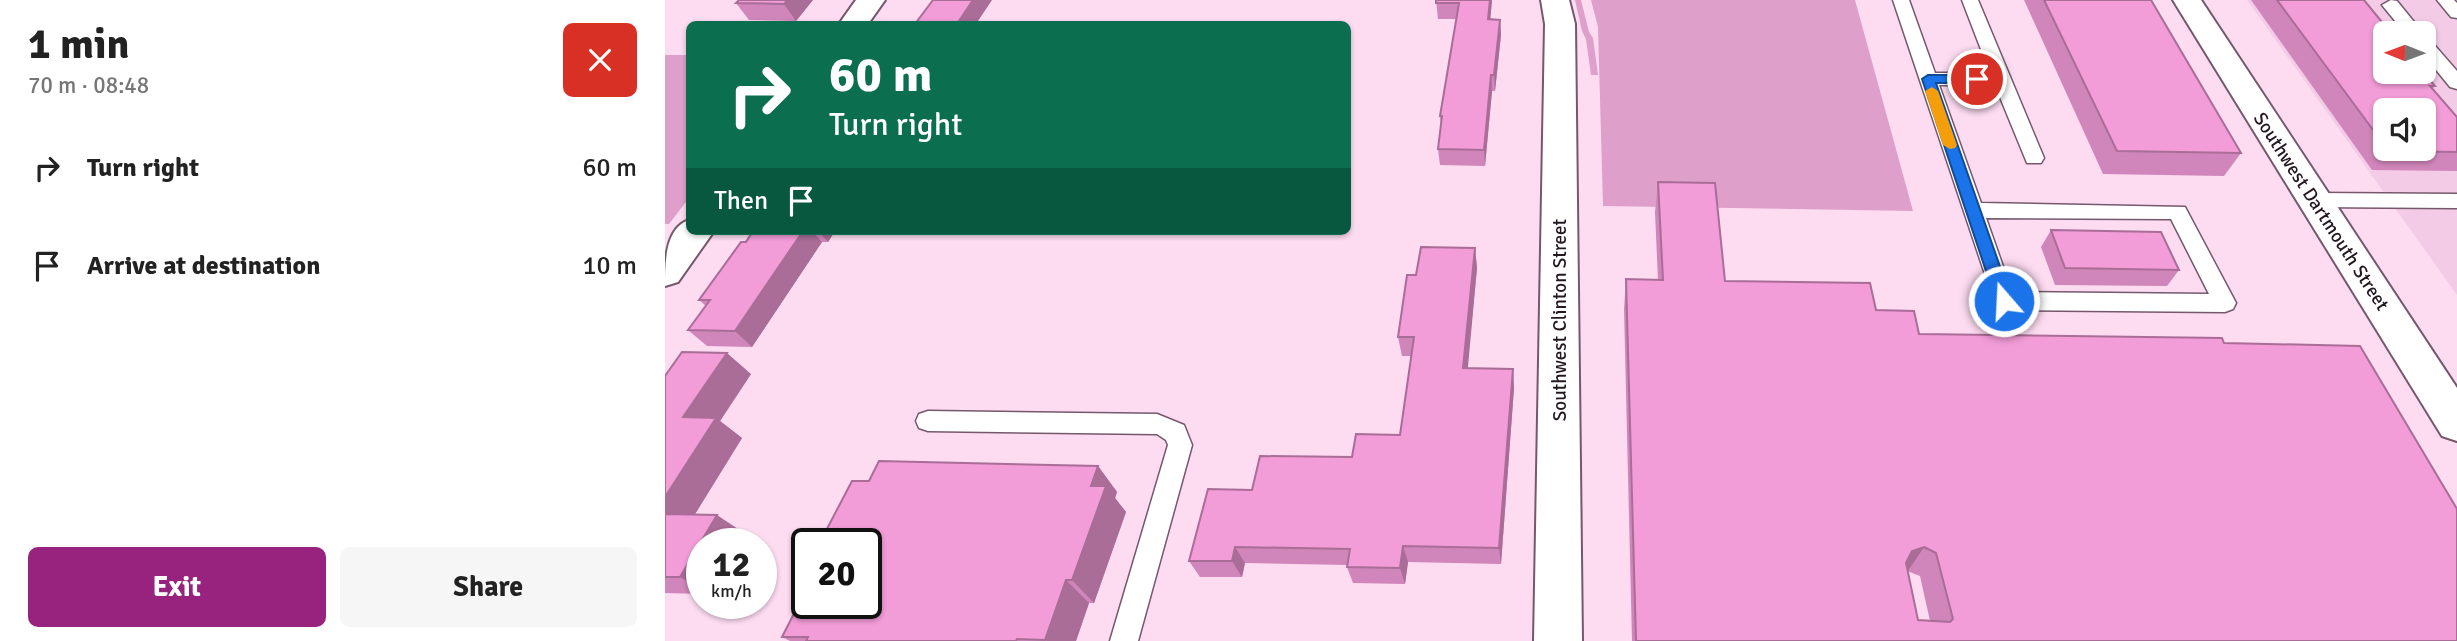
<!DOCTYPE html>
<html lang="en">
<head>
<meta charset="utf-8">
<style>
  :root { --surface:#fff; --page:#f6f6f6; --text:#222; --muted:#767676; --accent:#98237f }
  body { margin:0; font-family:Signika,sans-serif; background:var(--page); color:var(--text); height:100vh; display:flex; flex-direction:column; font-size:26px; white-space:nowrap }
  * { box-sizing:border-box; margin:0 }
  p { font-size:23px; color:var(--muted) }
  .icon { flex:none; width:38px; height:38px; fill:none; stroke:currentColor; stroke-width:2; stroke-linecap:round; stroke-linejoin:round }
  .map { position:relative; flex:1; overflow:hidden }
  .details { display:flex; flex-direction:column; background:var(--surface); width:665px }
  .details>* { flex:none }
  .banner { position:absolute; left:21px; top:21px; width:665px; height:214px; border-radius:10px; box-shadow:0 2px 5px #0004; background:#0b6e4f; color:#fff; overflow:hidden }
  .needle { width:46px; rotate:271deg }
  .tools { position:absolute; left:1708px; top:21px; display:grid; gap:14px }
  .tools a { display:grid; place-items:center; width:63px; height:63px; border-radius:10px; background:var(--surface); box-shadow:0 2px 5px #0004; font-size:35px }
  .speed { position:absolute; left:21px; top:528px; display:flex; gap:14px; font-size:35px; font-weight:700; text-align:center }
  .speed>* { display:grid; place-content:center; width:91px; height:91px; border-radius:50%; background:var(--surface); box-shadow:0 2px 5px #0004; line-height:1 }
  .speed small { font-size:18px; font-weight:400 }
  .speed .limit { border:4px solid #111; border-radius:10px; background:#fff; color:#111 }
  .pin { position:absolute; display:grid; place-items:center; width:60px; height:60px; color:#fff; margin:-30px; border:4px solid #fff; border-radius:50%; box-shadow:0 2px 7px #0007 }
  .me { position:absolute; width:77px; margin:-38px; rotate:341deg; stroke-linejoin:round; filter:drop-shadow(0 0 5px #0008) }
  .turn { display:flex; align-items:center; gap:24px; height:147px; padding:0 28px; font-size:32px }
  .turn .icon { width:91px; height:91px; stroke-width:2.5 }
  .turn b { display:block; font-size:49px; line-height:60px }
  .then { display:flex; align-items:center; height:66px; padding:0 28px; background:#0003; gap:14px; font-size:26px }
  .round { display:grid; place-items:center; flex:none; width:74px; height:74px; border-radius:10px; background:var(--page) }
  .headline { display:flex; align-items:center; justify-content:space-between; height:119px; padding:0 28px }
  h1 { font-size:42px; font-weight:700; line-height:52px }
  .cta { display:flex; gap:14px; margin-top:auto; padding:14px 28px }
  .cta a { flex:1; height:80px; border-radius:10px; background:var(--accent); color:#fff; font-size:28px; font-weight:700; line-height:80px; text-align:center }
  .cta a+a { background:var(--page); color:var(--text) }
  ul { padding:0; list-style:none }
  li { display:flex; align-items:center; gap:21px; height:98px; padding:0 28px }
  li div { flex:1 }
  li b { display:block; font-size:26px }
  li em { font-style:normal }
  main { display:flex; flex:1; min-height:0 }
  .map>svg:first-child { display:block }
  .built { fill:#f3cbe6; fill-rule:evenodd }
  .green { fill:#dea0ca }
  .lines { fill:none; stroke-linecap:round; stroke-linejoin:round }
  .service-casing { stroke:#75586c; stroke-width:3 }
  .minor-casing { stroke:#75586c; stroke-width:4 }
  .secondary-casing { stroke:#75586c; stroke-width:4 }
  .service { fill:#fff; fill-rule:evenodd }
  .minor { fill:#fff; fill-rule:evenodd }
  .secondary { fill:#fff; fill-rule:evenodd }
  .wall { fill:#d086ba; fill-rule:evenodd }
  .shaded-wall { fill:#a96d97 }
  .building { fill:#f29cd8; stroke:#a96d97; stroke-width:2; fill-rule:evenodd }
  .route { fill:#1a73e8; stroke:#114b97; stroke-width:2 }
  .slow { fill:#f59e0b }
  .labels { text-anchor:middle; stroke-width:5; stroke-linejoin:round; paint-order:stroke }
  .street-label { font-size:19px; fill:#241820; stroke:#fff }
</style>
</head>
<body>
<main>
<section class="details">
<div class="headline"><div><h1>1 min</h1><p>70 m · 08:48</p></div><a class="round" style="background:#d93025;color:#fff"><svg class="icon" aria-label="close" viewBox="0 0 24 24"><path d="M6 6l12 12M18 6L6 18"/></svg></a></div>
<ul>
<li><svg class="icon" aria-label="right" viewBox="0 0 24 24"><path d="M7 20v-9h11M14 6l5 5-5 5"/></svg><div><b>Turn right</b></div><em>60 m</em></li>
<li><svg class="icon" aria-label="arrive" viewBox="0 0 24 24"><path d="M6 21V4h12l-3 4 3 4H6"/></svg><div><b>Arrive at destination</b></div><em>10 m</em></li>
</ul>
<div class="cta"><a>Exit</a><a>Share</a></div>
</section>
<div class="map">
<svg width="1792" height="641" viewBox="0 0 1792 641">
  <rect width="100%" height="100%" fill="#fddbf1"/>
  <path class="built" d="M 1582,0 L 1792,0 L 1792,295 ZM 1720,33 L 1759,33 L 1759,72 L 1720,72 ZM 1720,110 L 1759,110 L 1759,149 L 1720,149 Z"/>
  <g class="green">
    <polygon points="910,0 916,0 924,32 928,38 933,75 926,75 921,39 917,31"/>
    <polygon points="926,0 1190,0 1248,211 938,206 933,27"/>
    <polygon points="0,55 24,55 24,198 4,224 0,224"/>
  </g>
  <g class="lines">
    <g class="service-casing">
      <g id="service">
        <path d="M 1228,0 L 1244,0 L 1270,73 L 1325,73 L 1297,0 L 1313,0 L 1379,158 L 1376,163 L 1362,163 L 1330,85 L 1274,85 L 1316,203 L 1520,207 L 1571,303 L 1568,309 L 1560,312 L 1339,310 L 1331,307 ZM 1321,218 L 1506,219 L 1544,294 L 1347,292 Z"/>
        <polygon points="1726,0 1732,1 1758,33 1740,33 1717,5"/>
        <polygon points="1772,0 1789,0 1792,3 1792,18 1786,17"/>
        <polygon points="1759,39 1765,40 1792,71 1792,89 1785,87 1759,55"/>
        <polygon points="1649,193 1792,194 1792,208 1649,207 1642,205 1639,200 1642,195"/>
        <polygon points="263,411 492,414 519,425 527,445 473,641 445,641 503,445 501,440 492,434 263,431 254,428 251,421 254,414"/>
      </g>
    </g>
    <g class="minor-casing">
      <g id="minor">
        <polygon points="191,0 220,0 203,24 174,24"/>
        <polygon points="876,0 904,0 910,24 917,641 869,641 880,24"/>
        <path d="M 24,220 L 24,231 L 49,231 L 13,282 L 0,286 C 0,263 0,228 24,220 Z"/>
      </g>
    </g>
    <g class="secondary-casing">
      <polygon id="secondary" points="1508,0 1536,0 1792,388 1792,441 1777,436"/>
    </g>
    <use href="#service" class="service"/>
    <use href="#minor" class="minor"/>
    <use href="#secondary" class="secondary"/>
  </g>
  <g class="wall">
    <polygon points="148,0 131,21 84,20 71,3"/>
    <polygon points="771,0 827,0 825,19 835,20 836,35 830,91 827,91 820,166 775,165 773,149 776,125 775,116 791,19 773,19"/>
    <polygon points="1359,0 1486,0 1576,153 1559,176 1438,174"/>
    <path d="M 1586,0 L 1699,0 L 1770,86 L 1767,89 L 1792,117 L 1792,171 L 1707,170 ZM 1720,110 L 1759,149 L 1720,149 Z"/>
    <path d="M 993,182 L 1060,281 L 1211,310 L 1254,334 L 1559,343 L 1792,641 L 967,641 L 959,309 L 961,279 L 993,280 L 990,212 ZM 1242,571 L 1255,576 L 1265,621 L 1253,620 Z"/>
    <polygon points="1386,230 1514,270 1502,286 1390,285 1376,247"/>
    <polygon points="88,231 170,231 163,242 157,242 87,347 42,346 23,330 41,306 34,300"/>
    <polygon points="810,248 812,268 802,369 848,369 849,388 836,564 743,562 740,584 688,583 682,567 682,565 580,563 577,577 535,577 524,561 587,490 687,457 735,435 747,356 737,356 733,337 751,275"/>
    <polygon points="86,374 55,421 77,438 30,514 79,533 73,544 37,544 37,594 0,593 0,376"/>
    <polygon points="433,466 452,492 450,498 461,512 429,603 424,603 411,641 125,641 117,637 204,481"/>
  </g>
  <g class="shaded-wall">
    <polygon points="122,0 148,0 131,21 119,4"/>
    <polygon points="308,0 327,0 311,24 292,24"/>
    <polygon points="825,0 827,0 824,35 823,19"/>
    <polygon points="835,20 836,35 830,91 829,75"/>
    <polygon points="826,75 827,91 820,166 819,150"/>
    <polygon points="138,231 147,231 157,242 87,347 70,331"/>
    <polygon points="153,231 170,231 163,242"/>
    <polygon points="810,248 812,268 801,388 798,368"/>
    <polygon points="62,353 86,374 55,421 77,438 19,532 0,520 0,497 18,417"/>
    <polygon points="848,369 849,388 836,564 834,548"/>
    <polygon points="433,466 452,492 450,498 461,512 429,603 407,580 426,486"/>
    <polygon points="52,515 79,533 73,544 37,544 37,590 15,577"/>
    <polygon points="738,546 743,562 740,584 735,568"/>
    <polygon points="570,547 580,563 577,577 567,561"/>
    <polygon points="1259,547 1243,571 1231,575 1247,551"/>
    <polygon points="401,580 424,603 411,641 382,641 380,640"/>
  </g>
  <g class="building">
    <polygon points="74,0 122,0 119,4 71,3"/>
    <polygon points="268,0 308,0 292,24 250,24"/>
    <polygon points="771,0 825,0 823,19 835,20 829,75 826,75 819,150 773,149 777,116 775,116 794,3 771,3"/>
    <polygon points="1379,0 1486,0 1576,153 1452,151"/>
    <polygon points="1612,0 1699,0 1726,33 1720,33 1720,72 1758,72 1770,86 1765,86 1792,117 1792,152 1724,151 1722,149 1759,149 1759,110 1720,110 1720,146"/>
    <path d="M 993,182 L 1050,183 L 1060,281 L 1205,283 L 1211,310 L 1249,311 L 1254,334 L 1557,338 L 1559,343 L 1695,346 L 1792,509 L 1792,641 L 971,641 L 961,279 L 998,280 ZM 1259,547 L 1271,553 L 1288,619 L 1285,622 L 1253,620 L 1241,563 L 1247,551 Z"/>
    <polygon points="1386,230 1496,232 1514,270 1400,268"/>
    <polygon points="88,231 138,231 70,331 23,330 45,300 34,300 76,242 81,242"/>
    <polygon points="756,247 810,248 798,368 848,369 834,548 738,546 735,568 682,567 685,549 570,547 567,561 524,561 543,489 587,490 595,456 687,457 691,434 735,435 749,337 733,337 742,275 751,275"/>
    <polygon points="17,352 62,353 18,417 51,418 0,497 0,376"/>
    <polygon points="214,461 433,466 426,486 441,486 407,580 401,580 380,640 352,639 351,641 141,641 143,637 117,637 142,588 142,604 201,604 201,544 154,544 187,481 204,481"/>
    <polygon points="0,514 52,515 15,577 0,577"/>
    <polygon points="142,569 142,577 138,576"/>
  </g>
  <polygon class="route" points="1263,75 1312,75 1319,79 1312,83 1271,83 1347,301 1345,305 1334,305 1331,301 1257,79"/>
  <polygon class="slow" points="1267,87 1273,91 1292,145 1290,148 1285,149 1278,145 1260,91"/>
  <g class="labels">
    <g class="street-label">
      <text transform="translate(1657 211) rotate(57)" y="7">Southwest Dartmouth Street</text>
      <text transform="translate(894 320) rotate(-90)" y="7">Southwest Clinton Street</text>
    </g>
  </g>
</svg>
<div class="tools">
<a><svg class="needle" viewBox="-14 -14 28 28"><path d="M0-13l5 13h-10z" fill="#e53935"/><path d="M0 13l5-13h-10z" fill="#767676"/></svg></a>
<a><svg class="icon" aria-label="sound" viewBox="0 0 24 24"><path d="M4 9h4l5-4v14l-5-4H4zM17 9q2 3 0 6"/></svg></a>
</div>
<div class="speed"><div>12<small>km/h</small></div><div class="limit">20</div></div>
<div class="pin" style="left:1312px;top:79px;background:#d93025"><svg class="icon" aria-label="arrive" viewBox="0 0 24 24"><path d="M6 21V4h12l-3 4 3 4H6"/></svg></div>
<svg class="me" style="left:1339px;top:301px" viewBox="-20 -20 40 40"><circle r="17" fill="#1a73e8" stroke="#fff" stroke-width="3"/><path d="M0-11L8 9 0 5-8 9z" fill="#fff"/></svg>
<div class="banner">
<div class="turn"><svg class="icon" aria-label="right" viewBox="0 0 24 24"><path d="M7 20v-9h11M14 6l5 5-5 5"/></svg><div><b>60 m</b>Turn right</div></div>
<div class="then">Then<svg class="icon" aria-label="arrive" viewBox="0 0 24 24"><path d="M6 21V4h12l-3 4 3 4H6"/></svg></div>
</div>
</div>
</main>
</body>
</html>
